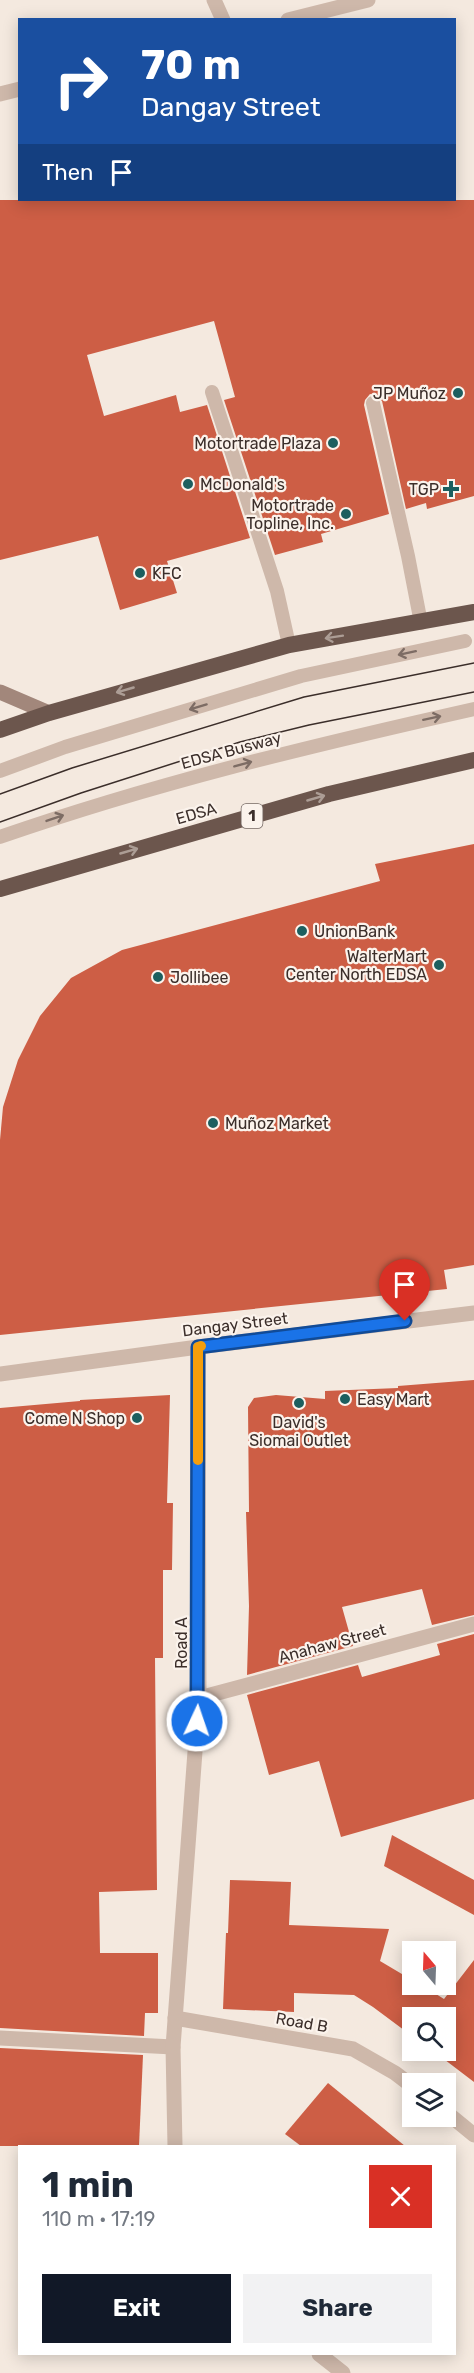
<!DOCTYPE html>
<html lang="en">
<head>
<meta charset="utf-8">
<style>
  :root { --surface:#fff; --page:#f2f2f3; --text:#1f2937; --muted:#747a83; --accent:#111827 }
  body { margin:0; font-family:Rubik,sans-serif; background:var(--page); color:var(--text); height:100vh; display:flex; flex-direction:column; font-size:22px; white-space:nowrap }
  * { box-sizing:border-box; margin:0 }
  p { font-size:20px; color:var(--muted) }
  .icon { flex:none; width:33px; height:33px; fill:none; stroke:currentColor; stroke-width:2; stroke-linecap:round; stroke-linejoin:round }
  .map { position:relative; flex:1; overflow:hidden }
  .sheet { position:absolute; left:18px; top:2145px; width:438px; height:210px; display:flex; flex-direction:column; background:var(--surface); border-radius:0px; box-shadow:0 3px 15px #0003 }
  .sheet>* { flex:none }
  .hud { position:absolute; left:18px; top:18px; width:438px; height:183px; border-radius:0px; box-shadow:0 3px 15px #0003; background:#1a4fa0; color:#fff; overflow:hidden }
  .needle { width:39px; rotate:341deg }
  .buttons { position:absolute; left:402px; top:1941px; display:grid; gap:12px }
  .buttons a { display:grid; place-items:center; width:54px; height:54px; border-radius:0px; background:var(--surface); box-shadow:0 3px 15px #0003; font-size:30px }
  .pin { position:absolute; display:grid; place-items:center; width:51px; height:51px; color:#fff; margin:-62px -26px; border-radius:50% 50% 50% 0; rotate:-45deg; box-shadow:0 0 6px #0007 }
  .pin .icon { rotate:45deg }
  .me { position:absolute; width:66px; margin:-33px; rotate:3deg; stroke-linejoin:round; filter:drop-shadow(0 0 4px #0008) }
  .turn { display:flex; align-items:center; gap:21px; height:126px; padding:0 24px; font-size:27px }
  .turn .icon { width:78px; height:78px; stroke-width:2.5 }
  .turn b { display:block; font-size:42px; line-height:51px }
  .then { display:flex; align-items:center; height:57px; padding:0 24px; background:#0003; gap:12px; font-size:22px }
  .round { display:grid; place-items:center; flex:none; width:63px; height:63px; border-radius:0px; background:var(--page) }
  .summary { display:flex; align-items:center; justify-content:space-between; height:102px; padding:0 24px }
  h1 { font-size:36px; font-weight:700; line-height:45px }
  .primary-button { display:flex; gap:12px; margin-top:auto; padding:12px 24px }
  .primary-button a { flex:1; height:69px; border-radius:0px; background:var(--accent); color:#fff; font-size:24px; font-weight:700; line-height:69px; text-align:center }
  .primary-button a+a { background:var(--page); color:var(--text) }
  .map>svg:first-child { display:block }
  .building { fill:#cd5e45 }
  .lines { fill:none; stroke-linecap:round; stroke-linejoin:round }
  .service { stroke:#ceb8aa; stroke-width:14 }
  .minor { stroke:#ceb8aa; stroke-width:15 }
  .secondary { stroke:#a2877b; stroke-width:15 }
  .trunk { stroke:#6c564d; stroke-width:16 }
  .tram { stroke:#3b2e2a; stroke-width:1.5 }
  .oneway { stroke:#ac9d95 }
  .oneway2 { stroke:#7d6c64 }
  .route-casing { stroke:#114b97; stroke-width:15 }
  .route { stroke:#1a73e8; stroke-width:10 }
  .slow { stroke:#f59e0b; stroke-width:10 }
  .poi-dot { fill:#1c5f5f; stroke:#fbf3ec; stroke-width:2 }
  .labels { text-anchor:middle; stroke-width:4.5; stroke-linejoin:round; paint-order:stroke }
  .shield { fill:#fbf3ec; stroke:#756964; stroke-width:1.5 }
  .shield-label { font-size:15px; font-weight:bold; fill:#3b2e2a }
  .poi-label { font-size:16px; fill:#3b2e2a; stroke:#fbf3ec; text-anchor:end }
  .street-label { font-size:16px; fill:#3b2e2a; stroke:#fbf3ec }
</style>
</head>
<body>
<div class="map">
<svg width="474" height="2373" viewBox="0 0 474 2373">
  <rect width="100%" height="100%" fill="#f4e9df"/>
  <g class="building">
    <polygon points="0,200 474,200 474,496 427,509 426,503 406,509 382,401 376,395 370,394 365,400 364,405 389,514 321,534 323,542 275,555 224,400 235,397 214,321 87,355 104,416 176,395 180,412 207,405 250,538 167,561 177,593 120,610 98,536 0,560"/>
    <polygon points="474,844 474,1265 444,1270 447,1289 0,1335 0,1140 3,1107 18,1060 40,1016 71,978 122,950 380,881 375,864"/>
    <polygon points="474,1380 474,1615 432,1625 422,1589 342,1607 353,1646 247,1675 249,1606 246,1512 249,1512 248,1407 254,1398 276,1395 325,1399 325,1391 398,1388 398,1386"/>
    <polygon points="170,1395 167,1503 173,1503 172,1570 163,1570 163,1658 155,1658 157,1890 99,1892 100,1953 158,1953 158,2013 145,2013 144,2036 0,2028 0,1408 80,1401 80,1400"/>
    <polygon points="474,1634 474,1799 341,1837 319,1761 269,1775 247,1695 358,1665 362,1677 440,1655 437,1644"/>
    <polygon points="392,1835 474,1880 474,1915 384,1866"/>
    <polygon points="230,1880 291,1882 289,1925 389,1929 380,1961 412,1980 412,1984 420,1984 444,1999 474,1960 474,2082 432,2050 446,2050 446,2018 412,2018 412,2036 373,2007 354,1995 294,1993 294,2012 223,2009 226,1933 228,1933"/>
    <polygon points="0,2048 143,2055 139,2146 0,2146"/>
    <polygon points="328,2083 405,2146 301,2146 285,2134"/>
  </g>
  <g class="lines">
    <g class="service">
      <polyline points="212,392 277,591 289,645"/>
      <polyline points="373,403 408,556 421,623"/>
      <polyline points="0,771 65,747 301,676 465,641"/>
      <path d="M 0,837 C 155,783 314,745 474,709"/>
    </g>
    <g class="minor">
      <polyline points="214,0 223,20"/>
      <polyline points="288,20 368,0"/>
      <polyline points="0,94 20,89"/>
      <polyline points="0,1374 198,1347 474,1313"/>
      <polyline points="199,1698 474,1624"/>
      <polyline points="175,2018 353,2049 395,2073 412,2086"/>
      <polyline points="0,2038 173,2047"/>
      <polyline points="446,2112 474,2135"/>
      <polyline points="175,2146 173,2047 199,1698 198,1347"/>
      <polyline points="319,2354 343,2373"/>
    </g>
    <polyline class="secondary" points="0,692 49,713"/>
    <g class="trunk">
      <polyline points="0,730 49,713 289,645 474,612"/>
      <polyline points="0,889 329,794 474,760"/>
    </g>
    <g class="tram">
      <polyline points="0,794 72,768 304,697 474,663"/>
      <polyline points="0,822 81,793 240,742 309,725 474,692"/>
    </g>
  </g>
  <defs><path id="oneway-shaft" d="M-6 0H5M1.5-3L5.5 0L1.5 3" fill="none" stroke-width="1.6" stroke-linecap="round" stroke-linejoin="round" transform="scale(1.5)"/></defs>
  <g class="oneway">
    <use href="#oneway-shaft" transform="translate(334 637) rotate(171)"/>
    <use href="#oneway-shaft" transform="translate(125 690) rotate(164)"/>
    <use href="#oneway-shaft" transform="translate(316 798) rotate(-16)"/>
    <use href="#oneway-shaft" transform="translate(129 851) rotate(-16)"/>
  </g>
  <g class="oneway2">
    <use href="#oneway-shaft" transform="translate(407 653) rotate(168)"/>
    <use href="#oneway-shaft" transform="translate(198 707) rotate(163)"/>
    <use href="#oneway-shaft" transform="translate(432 718) rotate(-12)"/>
    <use href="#oneway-shaft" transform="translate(243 764) rotate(-15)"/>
    <use href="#oneway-shaft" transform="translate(55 818) rotate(-19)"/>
  </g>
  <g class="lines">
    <g class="route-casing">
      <polyline id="route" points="197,1721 198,1347 405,1321"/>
    </g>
    <use href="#route" class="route"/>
    <polyline class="slow" points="198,1460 198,1347 201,1346"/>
  </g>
  <g class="poi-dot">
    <circle cx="458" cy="393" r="6"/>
    <circle cx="333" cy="443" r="6"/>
    <circle cx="188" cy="484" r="6"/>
    <path d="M448 480h6v6h6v6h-6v6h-6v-6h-6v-6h6z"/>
    <circle cx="346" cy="514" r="6"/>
    <circle cx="140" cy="573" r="6"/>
    <circle cx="302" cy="931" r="6"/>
    <circle cx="439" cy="965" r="6"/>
    <circle cx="158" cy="977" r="6"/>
    <circle cx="213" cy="1123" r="6"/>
    <circle cx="345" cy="1399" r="6"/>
    <circle cx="299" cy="1403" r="6"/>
    <circle cx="137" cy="1418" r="6"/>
  </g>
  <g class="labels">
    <rect class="shield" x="241.5" y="804" width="21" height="24" rx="4.5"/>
    <g class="shield-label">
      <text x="252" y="821">1</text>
    </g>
    <g class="poi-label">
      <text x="446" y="399">JP Muñoz</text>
      <text x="321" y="449">Motortrade Plaza</text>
      <text x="200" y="490" text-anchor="start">McDonald's</text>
      <text x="439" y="495">TGP</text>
      <text x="334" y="511">Motortrade<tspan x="334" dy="18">Topline, Inc.</tspan></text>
      <text x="152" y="579" text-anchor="start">KFC</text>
      <text x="314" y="937" text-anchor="start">UnionBank</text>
      <text x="427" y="962">WalterMart<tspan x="427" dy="18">Center North EDSA</tspan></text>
      <text x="170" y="983" text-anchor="start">Jollibee</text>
      <text x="225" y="1129" text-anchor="start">Muñoz Market</text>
      <text x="357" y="1405" text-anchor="start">Easy Mart</text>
      <text x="125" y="1424">Come N Shop</text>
      <text x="299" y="1428" text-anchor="middle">David's<tspan x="299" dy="18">Siomai Outlet</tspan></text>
    </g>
    <g class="street-label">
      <text transform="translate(231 750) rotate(-15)" y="6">EDSA Busway</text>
      <text transform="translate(196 813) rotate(-16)" y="6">EDSA</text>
      <text transform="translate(235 1324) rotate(-7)" y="6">Dangay Street</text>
      <text transform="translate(181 1643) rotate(-90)" y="6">Road A</text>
      <text transform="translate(332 1643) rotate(-15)" y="6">Anahaw Street</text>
      <text transform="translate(302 2022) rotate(10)" y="6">Road B</text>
    </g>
  </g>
</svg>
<div class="buttons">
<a><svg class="needle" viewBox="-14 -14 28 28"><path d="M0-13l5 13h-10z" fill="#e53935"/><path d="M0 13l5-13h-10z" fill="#747a83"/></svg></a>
<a><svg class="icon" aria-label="search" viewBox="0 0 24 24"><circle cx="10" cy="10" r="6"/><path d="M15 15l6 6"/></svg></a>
<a><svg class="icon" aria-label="layers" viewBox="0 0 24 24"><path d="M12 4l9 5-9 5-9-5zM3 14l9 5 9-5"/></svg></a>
</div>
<div class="pin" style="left:405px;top:1321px;background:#d93025"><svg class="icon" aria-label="arrive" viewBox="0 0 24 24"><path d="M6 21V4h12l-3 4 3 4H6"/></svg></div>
<svg class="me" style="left:197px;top:1721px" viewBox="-20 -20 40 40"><circle r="17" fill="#1a73e8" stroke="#fff" stroke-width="3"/><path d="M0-11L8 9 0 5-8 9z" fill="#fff"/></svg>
<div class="hud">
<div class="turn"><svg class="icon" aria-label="right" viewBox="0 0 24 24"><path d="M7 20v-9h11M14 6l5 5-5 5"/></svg><div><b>70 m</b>Dangay Street</div></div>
<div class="then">Then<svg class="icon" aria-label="arrive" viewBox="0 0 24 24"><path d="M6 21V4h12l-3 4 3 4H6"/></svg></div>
</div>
<section class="sheet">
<div class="summary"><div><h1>1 min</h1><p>110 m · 17:19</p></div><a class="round" style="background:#d93025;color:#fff"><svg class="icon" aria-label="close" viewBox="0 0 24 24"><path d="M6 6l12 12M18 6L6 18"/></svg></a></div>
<div class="primary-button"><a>Exit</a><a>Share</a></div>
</section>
</div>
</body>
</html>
